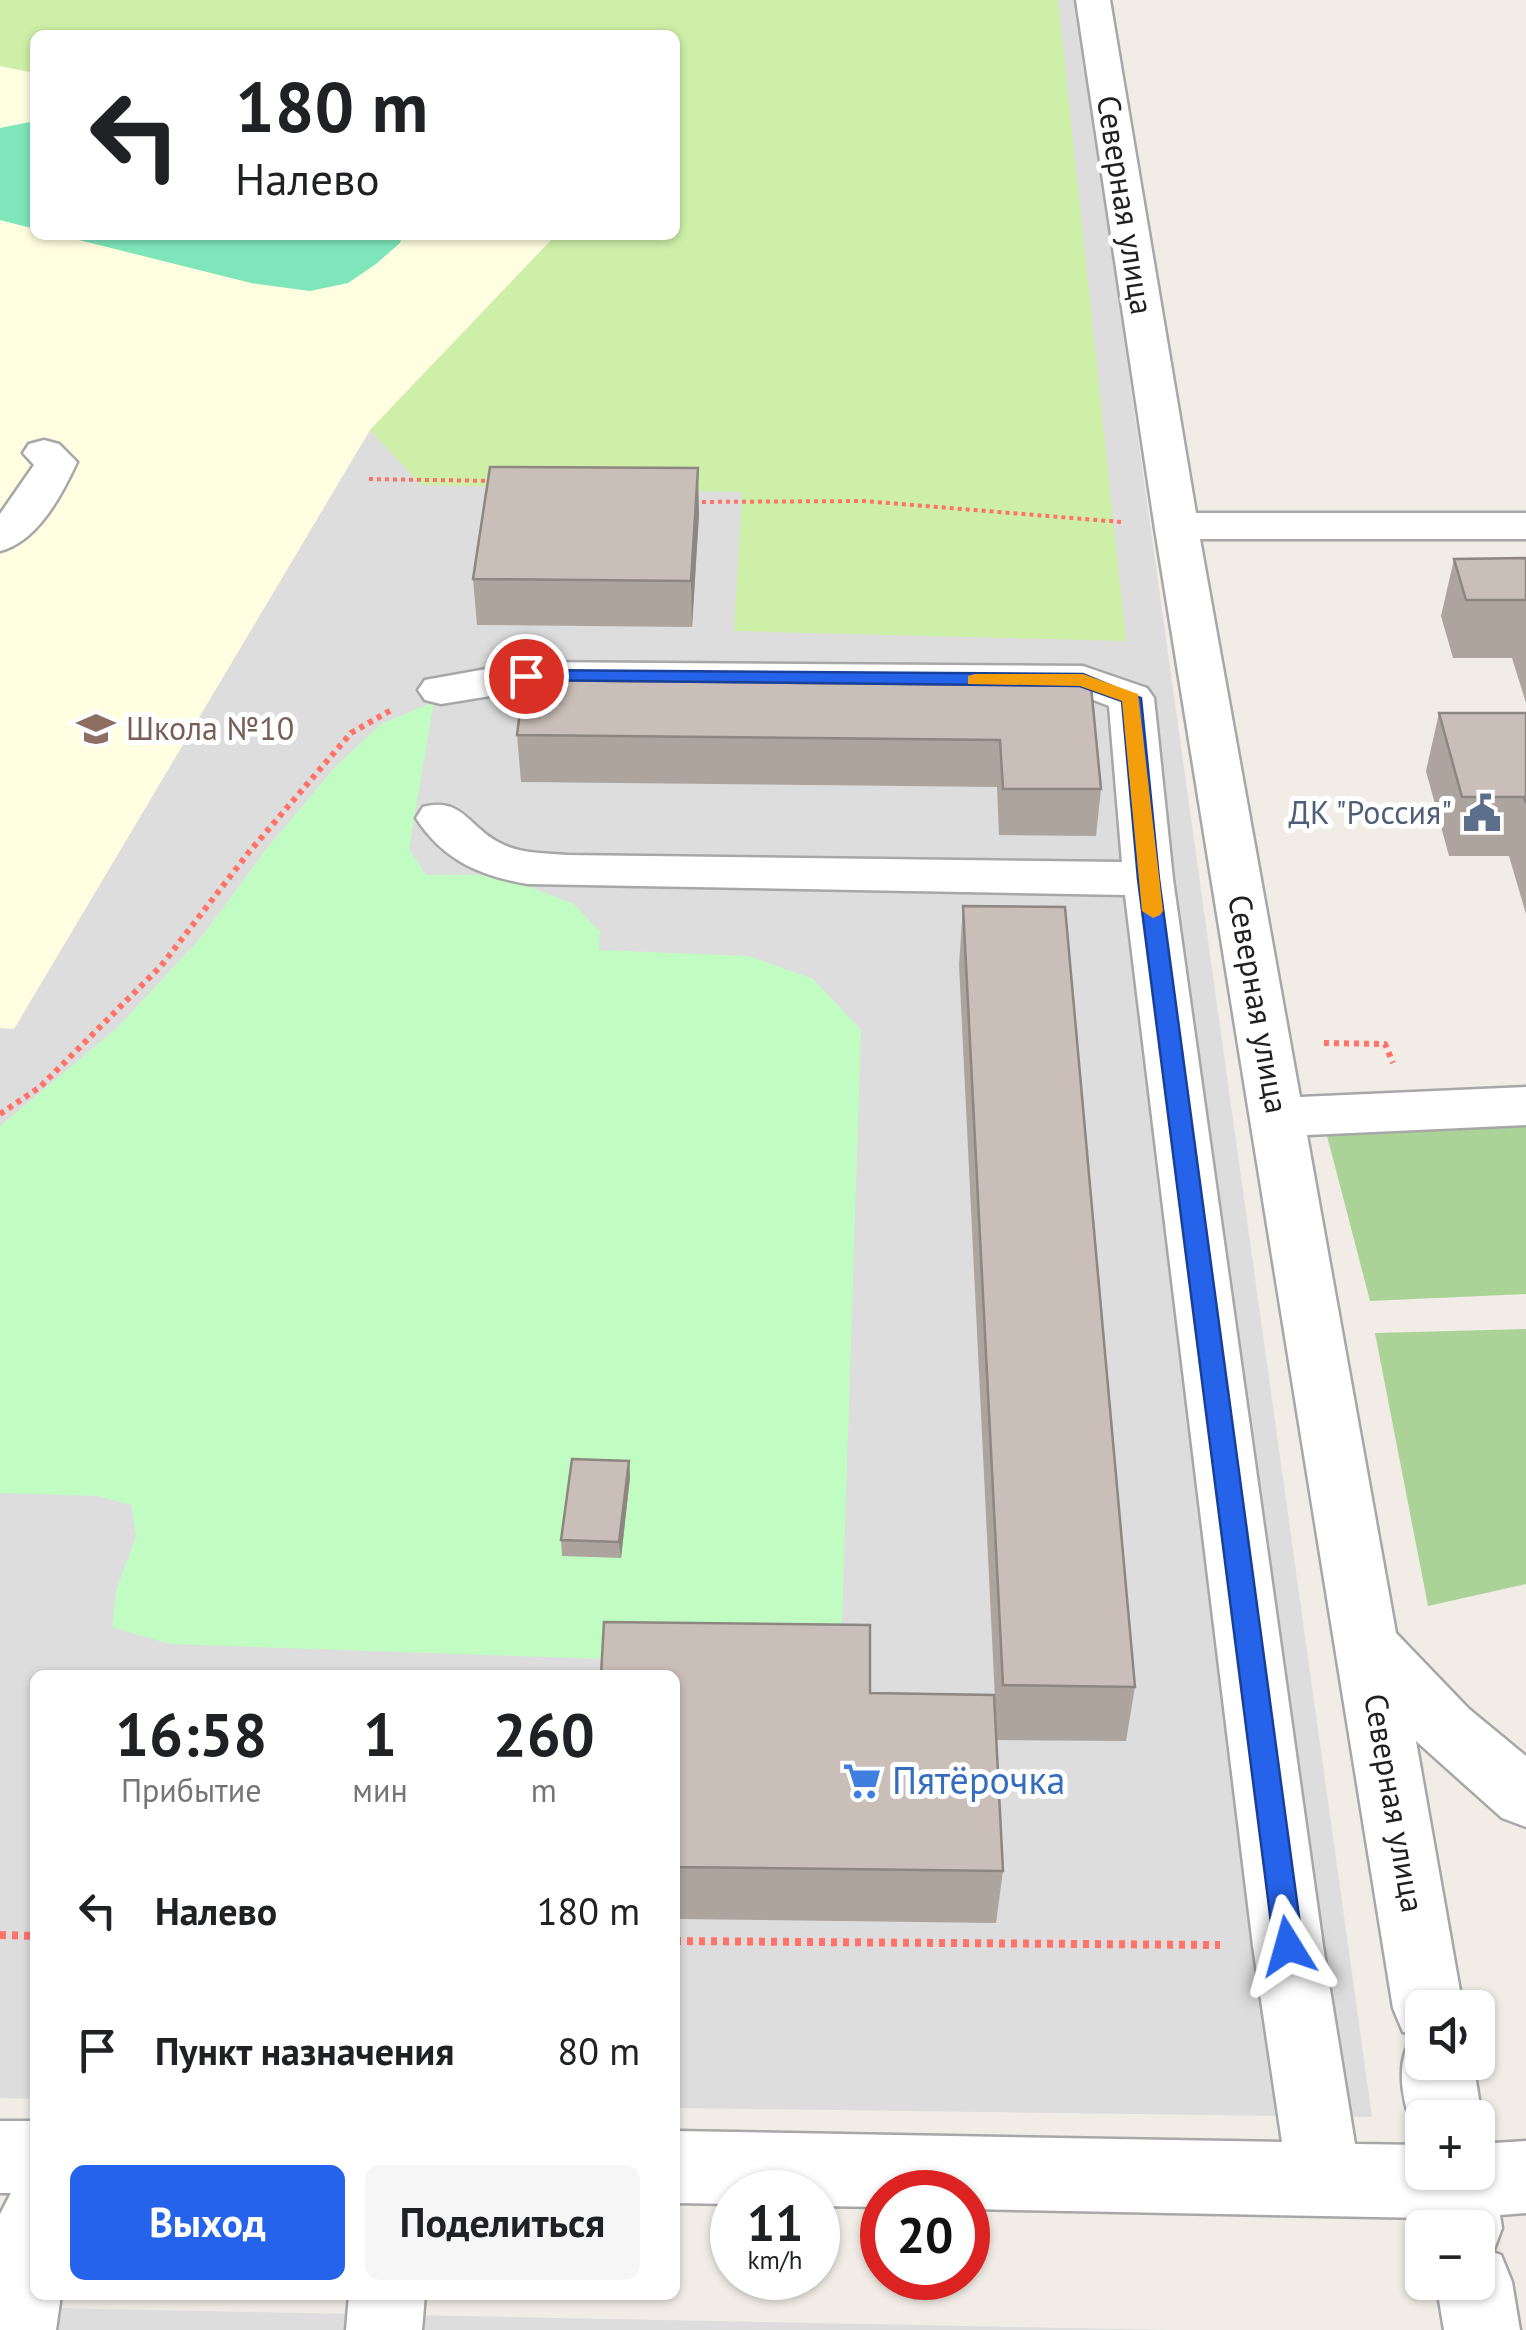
<!DOCTYPE html>
<html lang="ru">
<head>
<meta charset="utf-8">
<style>
  :root { --surface:#fff; --page:#f6f6f6; --text:#202124; --muted:#757577; --accent:#2563eb }
  body { margin:0; font-family:"PT Sans",sans-serif; background:var(--page); color:var(--text); height:100vh; display:flex; flex-direction:column; font-size:38px; white-space:nowrap }
  * { box-sizing:border-box; margin:0 }
  p { font-size:32px; color:var(--muted) }
  .icon { flex:none; width:55px; height:55px; fill:none; stroke:currentColor; stroke-width:2; stroke-linecap:round; stroke-linejoin:round }
  .map { position:relative; flex:1; overflow:hidden }
  .side { position:absolute; left:30px; top:1670px; width:650px; height:630px; display:flex; flex-direction:column; background:var(--surface); border-radius:15px; box-shadow:0 2px 8px #0004 }
  .side>* { flex:none }
  .hud { position:absolute; left:30px; top:30px; width:650px; height:210px; border-radius:15px; box-shadow:0 2px 8px #0004; background:#fff; color:var(--text); overflow:hidden }
  .buttons { position:absolute; left:1405px; top:1990px; display:grid; gap:20px }
  .buttons a { display:grid; place-items:center; width:90px; height:90px; border-radius:15px; background:var(--surface); box-shadow:0 2px 8px #0004; font-size:50px }
  .speed { position:absolute; left:710px; top:2170px; display:flex; gap:20px; font-size:50px; font-weight:700; text-align:center }
  .speed>* { display:grid; place-content:center; width:130px; height:130px; border-radius:50%; background:var(--surface); box-shadow:0 2px 8px #0004; line-height:1 }
  .speed small { font-size:25px; font-weight:400 }
  .speed .limit { border:15px solid #d22; background:#fff; color:#111 }
  .pin { position:absolute; display:grid; place-items:center; width:85px; height:85px; color:#fff; margin:-42px; border:5px solid #fff; border-radius:50%; box-shadow:0 2px 10px #0007 }
  .me { position:absolute; width:110px; margin:-55px; rotate:352deg; stroke-linejoin:round; filter:drop-shadow(0 0 8px #0008) }
  .turn { display:flex; align-items:center; gap:35px; height:210px; padding:0 40px; font-size:45px }
  .turn .icon { width:130px; height:130px; stroke-width:2.5 }
  .turn b { display:block; font-size:70px; line-height:85px }
  .eta { display:flex; justify-content:space-evenly; align-items:center; height:170px; text-align:center }
  .eta b { font-size:60px; font-weight:600; line-height:70px }
  .action { display:flex; gap:20px; margin-top:auto; padding:20px 40px }
  .action a { flex:1; height:115px; border-radius:15px; background:var(--accent); color:#fff; font-size:40px; font-weight:600; line-height:115px; text-align:center }
  .action a+a { background:var(--page); color:var(--text) }
  ul { padding:0; list-style:none }
  li { display:flex; align-items:center; gap:30px; height:140px; padding:0 40px }
  li div { flex:1 }
  li b { display:block; font-size:38px }
  li em { font-style:normal }
  .map>svg:first-child { display:block }
  .residential { fill:#dedddd; fill-rule:evenodd }
  .education { fill:#fffee1 }
  .grass { fill:#ceefa8 }
  .forest { fill:#abd398 }
  .park { fill:#c1fdc3 }
  .pitch { fill:#7ee6ba }
  .lines { fill:none; stroke-linecap:round; stroke-linejoin:round }
  .minor-casing { stroke:#a7a7a7; stroke-width:5 }
  .path-far2 { stroke:#ff7369; stroke-width:4; stroke-dasharray:4 4; stroke-linecap:butt }
  .path-far1 { stroke:#ff7369; stroke-width:6; stroke-dasharray:5 5; stroke-linecap:butt }
  .path { stroke:#ff7369; stroke-width:8; stroke-dasharray:6 6; stroke-linecap:butt }
  .minor { fill:#fff; fill-rule:evenodd }
  .wall { fill:#aea49e }
  .shaded-wall { fill:#8d8681 }
  .building { fill:#cabfb8; stroke:#8d8681; stroke-width:2.5 }
  .route { fill:#2563eb; stroke:#184099; stroke-width:2.5 }
  .slow { fill:#f59e0b }
  .labels { text-anchor:middle; stroke-width:10; stroke-linejoin:round; paint-order:stroke }
  .street-label { font-size:32px; fill:#202020; stroke:#fff }
  .education-label { font-size:32px; fill:#785e54; stroke:#fff; text-anchor:start }
  .service-label { font-size:32px; fill:#4e5e75; stroke:#fff; text-anchor:end }
  .near-shop-label { font-size:38px; fill:#366cbe; stroke:#fff; text-anchor:start }
</style>
</head>
<body>
<div class="map">
<svg width="1526" height="2330" viewBox="0 0 1526 2330">
  <rect width="100%" height="100%" fill="#f1ede6"/>
  <g class="residential">
    <path d="M 0,0 L 1077,0 L 1372,2117 L 675,2108 L 675,1675 L 35,1675 L 35,2099 L 0,2098 ZM 35,35 L 675,35 L 675,235 L 35,235 Z"/>
    <polygon points="0,2307 1175,2330 0,2330"/>
  </g>
  <polygon class="education" points="0,66 35,73 35,235 556,235 370,430 14,1029 0,1028"/>
  <polygon class="grass" points="0,0 1058,0 1126,641 734,631 742,492 421,485 370,430 556,235 675,235 675,35 35,35 35,73 0,66"/>
  <g class="forest">
    <polygon points="1526,1121 1526,1294 1370,1301 1325,1128"/>
    <polygon points="1526,1329 1526,1584 1428,1606 1375,1333"/>
  </g>
  <polygon class="park" points="434,702 409,849 426,875 498,875 574,904 600,932 599,950 749,956 813,979 861,1030 841,1652 749,1664 170,1644 112,1627 116,1590 136,1536 131,1505 97,1496 0,1493 0,1126 117,1028 203,935 267,848 337,765 381,724"/>
  <g class="pitch">
    <polygon points="35,121 35,229 0,220 0,128"/>
    <polygon points="59,235 402,235 400,243 376,264 348,283 310,291 251,283"/>
  </g>
  <g class="lines">
    <g class="minor-casing">
      <g id="minor">
        <path d="M 1076,0 L 1110,0 L 1196,513 L 1526,513 L 1526,539 L 1200,539 L 1300,1097 L 1526,1087 L 1526,1125 L 1307,1135 L 1396,1633 L 1469,1709 L 1526,1756 L 1526,1827 L 1502,1818 L 1416,1741 L 1463,2008 L 1422,2008 L 1422,2062 L 1473,2062 L 1482,2118 L 1478,2129 L 1478,2118 L 1422,2118 L 1422,2144 C 1404,2118 1391,2060 1415,2036 L 1403,2032 L 1393,2008 L 1155,529 Z"/>
        <path d="M 44,440 L 59,444 L 77,462 C 62,495 37,542 0,551 L 0,514 L 34,465 L 23,453 L 29,444 Z"/>
        <path d="M 526,662 L 1083,666 L 1147,688 L 1154,698 L 1173,879 L 1323,1946 L 1355,2144 L 1422,2145 L 1422,2172 L 1478,2172 L 1478,2144 L 1526,2141 L 1526,2213 L 1500,2215 L 1502,2228 L 1493,2252 L 1501,2255 L 1512,2282 L 1520,2330 L 1444,2330 L 1436,2282 L 1478,2282 L 1478,2228 L 1428,2228 L 1426,2218 L 968,2209 L 968,2192 L 882,2192 L 882,2207 L 818,2206 L 818,2192 L 732,2192 L 732,2204 L 675,2203 L 675,2131 L 1282,2142 L 1253,1946 L 1125,895 L 528,884 C 480,876 443,860 416,818 L 423,807 C 464,796 469,830 504,845 C 523,854 547,853 567,855 L 1122,862 L 1109,706 L 1078,694 L 526,690 L 441,704 L 425,700 L 418,690 L 425,680 Z"/>
        <polygon points="0,2121 35,2121 35,2295 61,2295 56,2330 0,2330 0,2214 11,2193 0,2193"/>
        <polygon points="349,2295 425,2295 422,2330 346,2330"/>
      </g>
    </g>
    <g class="path-far2">
      <polyline points="369,479 494,481"/>
      <polyline points="694,502 864,501 1121,522"/>
    </g>
    <g class="path-far1">
      <polyline points="1324,1043 1385,1044 1393,1063"/>
      <polyline points="0,1114 40,1087 161,966 249,852 351,733 393,709"/>
    </g>
    <g class="path">
      <polyline points="0,1935 35,1936"/>
      <polyline points="675,1941 1220,1945"/>
    </g>
    <use href="#minor" class="minor"/>
  </g>
  <g class="wall">
    <polygon points="699,514 692,627 477,625 473,579"/>
    <polygon points="1526,558 1526,703 1512,658 1453,658 1441,616 1454,559"/>
    <polygon points="1091,686 1101,789 1096,836 999,835 997,787 521,782 517,735"/>
    <polygon points="1439,713 1526,713 1526,914 1509,856 1449,856 1426,771"/>
    <polygon points="963,906 1135,1687 1126,1741 997,1740 959,965"/>
    <polygon points="629,1461 630,1477 621,1558 562,1556 561,1540"/>
    <polygon points="675,1675 870,1693 1003,1871 996,1923 675,1919"/>
  </g>
  <g class="shaded-wall">
    <polygon points="698,468 699,514 692,627 691,581"/>
    <polygon points="629,1461 630,1477 621,1558 619,1542"/>
  </g>
  <g class="building">
    <polygon points="490,467 698,468 691,581 473,579"/>
    <polygon points="1526,558 1526,600 1466,600 1454,559"/>
    <polygon points="524,680 1091,686 1101,789 1003,789 1000,740 517,735"/>
    <polygon points="1439,713 1526,713 1526,803 1524,797 1462,797"/>
    <polygon points="963,906 1065,907 1135,1687 1003,1685"/>
    <polygon points="572,1459 629,1461 619,1542 561,1540"/>
    <polygon points="604,1622 870,1625 870,1693 994,1695 1003,1871 675,1867 675,1675 601,1675"/>
  </g>
  <polygon class="route" points="526,670 1083,674 1141,698 1159,879 1303,1946 1299,1955 1288,1959 1278,1955 1274,1946 1138,879 1122,701 1080,686 520,680 517,676"/>
  <polygon class="slow" points="975,674 1083,674 1138,694 1163,911 1160,915 1153,918 1142,911 1122,701 1080,686 968,684 968,676"/>
  <defs>
    <g id="school-bare" transform="scale(3)"><path d="M0-5L7-2L0 1L-7-2ZM-4 1L0 2.5L4 1V4Q0 6-4 4Z" fill="#8d6e63" stroke="#fff" stroke-width="2.5" paint-order="stroke"/></g>
    <g id="civic-bare" transform="scale(3)"><path d="M-.6-6.5H3V-4.5H.6V-3L4-1V1h2V6H-6V1h2V-1L-.6-3ZM-1.2 2.5V6h2.4V2.5Z" fill="#5c6f8a" stroke="#fff" stroke-width="2.5" paint-order="stroke"/></g>
    <g id="supermarket-bare" transform="scale(3)"><path d="M-6-5.5h2.5l.6 2H6L4.5 2H-2.5L-4.4-4H-6ZM-1.5 3.2a1.3 1.3 0 1 0 .1 0ZM3 3.2a1.3 1.3 0 1 0 .1 0Z" fill="#3f7fe0" stroke="#fff" stroke-width="2.5" paint-order="stroke"/></g>
  </defs>
  <g fill-rule="evenodd">
    <use href="#school-bare" x="96" y="729"/>
    <use href="#civic-bare" x="1482" y="813"/>
    <use href="#supermarket-bare" x="862" y="1781"/>
  </g>
  <g class="labels">
    <g class="street-label">
      <text transform="translate(1125 205) rotate(81)" y="11">Северная улица</text>
      <text transform="translate(1258 1004) rotate(80)" y="11">Северная улица</text>
      <text transform="translate(1394 1803) rotate(80)" y="11">Северная улица</text>
    </g>
    <g class="education-label">
      <text x="126" y="740">Школа №10</text>
    </g>
    <g class="service-label">
      <text x="1452" y="824">ДК "Россия"</text>
    </g>
    <g class="near-shop-label">
      <text x="892" y="1794">Пятёрочка</text>
    </g>
  </g>
</svg>
<div class="buttons">
<a><svg class="icon" aria-label="sound" viewBox="0 0 24 24"><path d="M4 9h4l5-4v14l-5-4H4zM17 9q2 3 0 6"/></svg></a>
<a>+</a>
<a>−</a>
</div>
<div class="speed"><div>11<small>km/h</small></div><div class="limit">20</div></div>
<div class="pin" style="left:526px;top:676px;background:#d93025"><svg class="icon" aria-label="arrive" viewBox="0 0 24 24"><path d="M6 21V4h12l-3 4 3 4H6"/></svg></div>
<svg class="me" style="left:1288px;top:1946px" viewBox="-20 -20 40 40"><path d="M0-17L14 15 0 8-14 15z" fill="#2563eb" stroke="#fff" stroke-width="4"/></svg>
<div class="hud">
<div class="turn"><svg class="icon" aria-label="left" viewBox="0 0 24 24"><path d="M17 20v-9H6M10 6l-5 5 5 5"/></svg><div><b>180 m</b>Налево</div></div>
</div>
<section class="side">
<div class="eta">
<div><b>16:58</b><p>Прибытие</p></div>
<div><b>1</b><p>мин</p></div>
<div><b>260</b><p>m</p></div>
</div>
<ul>
<li><svg class="icon" aria-label="left" viewBox="0 0 24 24"><path d="M17 20v-9H6M10 6l-5 5 5 5"/></svg><div><b>Налево</b></div><em>180 m</em></li>
<li><svg class="icon" aria-label="arrive" viewBox="0 0 24 24"><path d="M6 21V4h12l-3 4 3 4H6"/></svg><div><b>Пункт назначения</b></div><em>80 m</em></li>
</ul>
<div class="action"><a>Выход</a><a>Поделиться</a></div>
</section>
</div>
</body>
</html>
